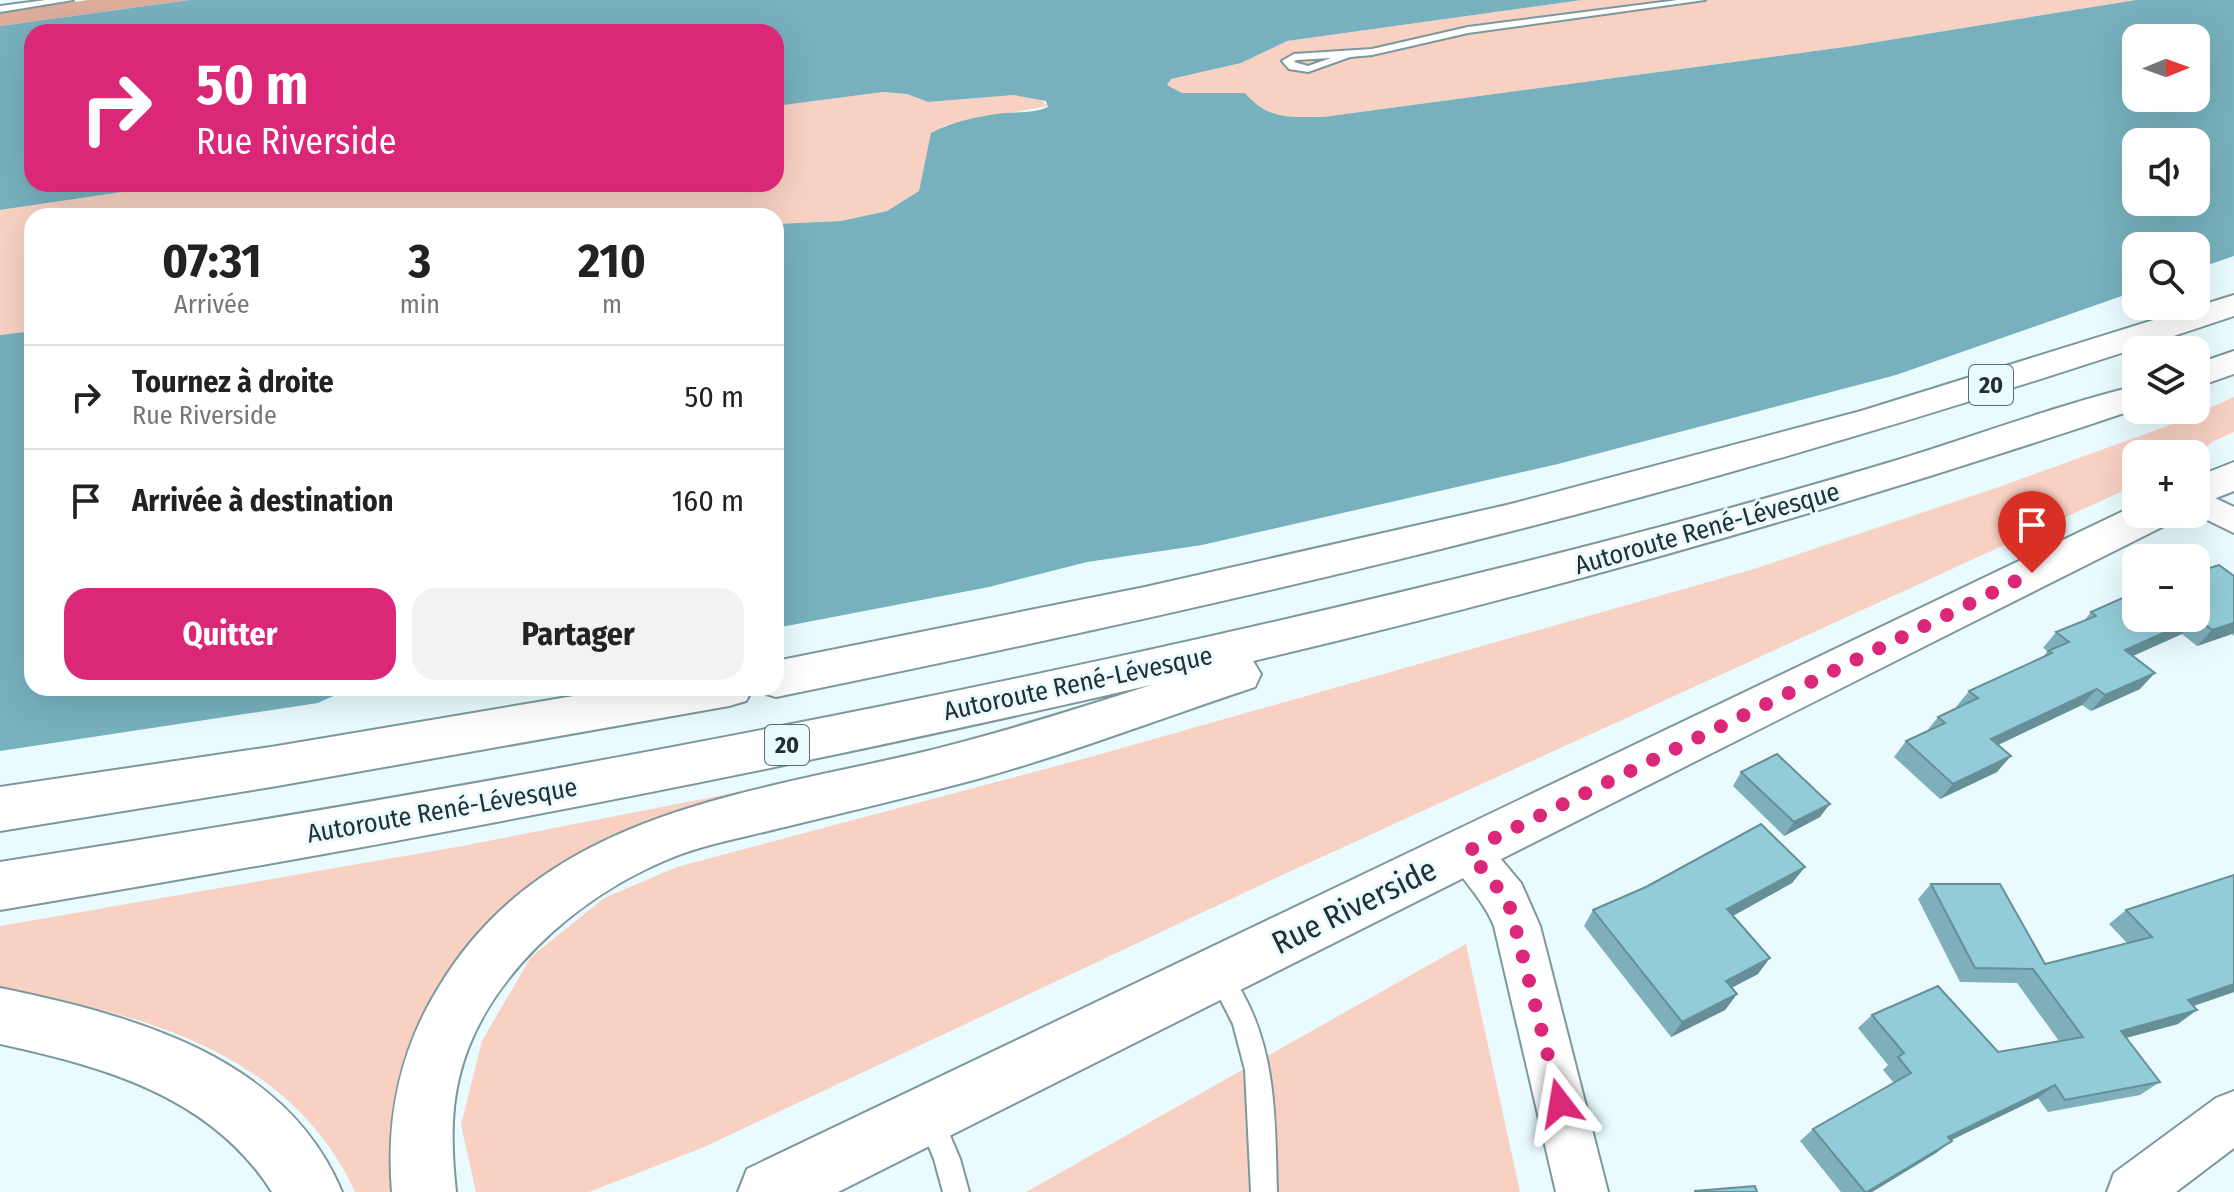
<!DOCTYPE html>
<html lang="fr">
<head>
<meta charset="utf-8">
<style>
  :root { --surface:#fff; --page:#f2f2f2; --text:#222; --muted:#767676; --line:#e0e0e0; --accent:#db2777 }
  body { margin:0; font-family:"Fira Sans Condensed",sans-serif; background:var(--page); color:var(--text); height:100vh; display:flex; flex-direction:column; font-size:30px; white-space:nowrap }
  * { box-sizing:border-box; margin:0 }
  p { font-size:26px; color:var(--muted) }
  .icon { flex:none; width:44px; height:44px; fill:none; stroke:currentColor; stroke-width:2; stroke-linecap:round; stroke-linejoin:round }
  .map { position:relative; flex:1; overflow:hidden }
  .sheet { position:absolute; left:24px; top:208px; width:760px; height:488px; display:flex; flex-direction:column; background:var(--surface); border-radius:24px; box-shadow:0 8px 32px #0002 }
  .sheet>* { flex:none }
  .banner { position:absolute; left:24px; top:24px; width:760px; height:168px; border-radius:24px; box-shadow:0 8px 32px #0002; background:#db2777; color:#fff; overflow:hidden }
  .needle { width:52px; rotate:89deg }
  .fabs { position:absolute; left:2122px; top:24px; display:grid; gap:16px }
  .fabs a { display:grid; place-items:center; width:88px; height:88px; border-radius:16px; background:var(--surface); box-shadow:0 8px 32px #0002; font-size:40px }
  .pin { position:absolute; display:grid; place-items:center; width:68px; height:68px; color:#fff; margin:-82px -34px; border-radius:50% 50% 50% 0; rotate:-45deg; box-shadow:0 0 8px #0007 }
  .pin .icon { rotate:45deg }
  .me { position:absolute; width:88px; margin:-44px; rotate:346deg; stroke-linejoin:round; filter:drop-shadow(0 0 6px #0008) }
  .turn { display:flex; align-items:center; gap:28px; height:168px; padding:0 40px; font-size:36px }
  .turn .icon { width:104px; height:104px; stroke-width:2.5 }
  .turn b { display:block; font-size:56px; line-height:68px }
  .eta { display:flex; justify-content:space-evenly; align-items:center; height:136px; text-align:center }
  .eta b { font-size:48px; font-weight:700; line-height:56px }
  .action { display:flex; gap:16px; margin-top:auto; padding:16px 40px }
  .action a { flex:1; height:92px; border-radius:24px; background:var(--accent); color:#fff; font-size:32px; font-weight:700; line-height:92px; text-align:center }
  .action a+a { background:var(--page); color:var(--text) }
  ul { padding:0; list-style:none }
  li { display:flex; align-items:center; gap:24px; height:104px; padding:0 40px; border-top:2px solid var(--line) }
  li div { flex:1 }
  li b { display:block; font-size:30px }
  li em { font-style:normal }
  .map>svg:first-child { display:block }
  .green { fill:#f8d1c3 }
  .forest { fill:#ddac9b }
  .water { fill:#77b1bd; fill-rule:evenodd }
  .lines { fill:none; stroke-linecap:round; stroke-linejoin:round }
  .service-casing { stroke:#7c989d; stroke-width:4 }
  .minor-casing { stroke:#7c989d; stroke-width:4 }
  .tertiary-casing { stroke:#7c989d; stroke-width:4 }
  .motorway-casing { stroke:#7c989d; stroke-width:4 }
  .service { fill:#fff; fill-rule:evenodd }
  .minor { fill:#fff; fill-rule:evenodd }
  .tertiary { fill:#fff; fill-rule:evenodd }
  .motorway { fill:#fff; fill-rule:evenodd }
  .wall { fill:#7eafba }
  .shaded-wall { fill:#668f97 }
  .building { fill:#92ccd8; stroke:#668f97; stroke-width:2 }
  .route { stroke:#db2777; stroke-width:14; stroke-dasharray:0 25.2 }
  .labels { text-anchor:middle; stroke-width:6; stroke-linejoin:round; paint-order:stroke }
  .shield { fill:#e9fbff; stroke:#5e6c6f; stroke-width:2 }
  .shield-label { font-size:24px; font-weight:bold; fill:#232f31 }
  .street-label { font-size:26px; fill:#232f31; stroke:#e9fbff }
  .near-street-label { font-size:32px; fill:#232f31; stroke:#e9fbff }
</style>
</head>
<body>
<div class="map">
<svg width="2234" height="1192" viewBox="0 0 2234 1192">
  <rect width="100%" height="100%" fill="#e9fbff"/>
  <g class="green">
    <path d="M 1582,0 L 2136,0 L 1852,46 L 1323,117 C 1290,117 1268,120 1245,93 L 1182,93 L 1166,85 L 1171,79 L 1241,63 L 1287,41 Z"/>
    <polygon points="883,92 907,94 928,102 1014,95 1040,99 1048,106 946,125 932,133 919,191 887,211 841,221 776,224 776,216 32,216 32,331 0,335 0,210 176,184 776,184 776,106"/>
    <polygon points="2234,397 2234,432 2212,442 2196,457 2196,454 2136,454 2136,485 1278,877 702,1148 589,1192 476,1192 461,1125 482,1041 531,957 604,898 677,867 1094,756 1754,569 1996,488 2181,421"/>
    <path d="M 800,780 L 508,919 L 405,1192 L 355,1192 C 292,1053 138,1010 0,991 L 0,926 L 457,847 Z"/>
    <polygon points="1466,944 1520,1192 1026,1192"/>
  </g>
  <polygon class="forest" points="88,0 189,0 0,26 0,12"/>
  <g class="water">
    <path d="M 189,0 L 1582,0 L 1287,41 L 1241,63 L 1171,79 L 1167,85 L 1182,93 L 1245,93 C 1268,120 1290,117 1323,117 L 1852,46 L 2136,0 L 2234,0 L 2234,256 L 2196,269 L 2196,246 L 2136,246 L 2136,291 L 1896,375 L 1558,464 L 1202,545 L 1087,562 L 989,587 L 776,628 L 776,224 L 841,221 L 887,211 L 919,191 L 931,133 C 953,121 980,116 1004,113 C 1019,112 1034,113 1048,107 L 1046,101 L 1014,95 L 928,102 L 907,94 L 883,92 L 776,106 L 776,32 L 32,32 L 32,184 L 176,184 L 0,210 L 0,26 ZM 2136,38 L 2196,38 L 2196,98 L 2136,98 ZM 2136,142 L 2196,142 L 2196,202 L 2136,202 Z"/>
    <polygon points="32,331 32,688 369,688 340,693 318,703 0,751 0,335"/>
  </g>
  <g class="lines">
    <g class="service-casing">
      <g id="service">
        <polygon points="46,0 73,0 0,12 0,6"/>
        <path d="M 1678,0 L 1705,0 L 1468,33 L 1372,55 L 1350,57 L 1308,72 L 1289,69 L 1282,61 L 1294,54 L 1372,49 L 1468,27 ZM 1331,58 L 1308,66 L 1294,62 L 1296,60 Z"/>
        <path d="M 1220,964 C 1232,969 1236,981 1242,992 C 1277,1054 1275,1123 1277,1192 L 1251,1192 L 1245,1070 L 1233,1024 L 1208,975 L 1212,967 Z"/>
        <polygon points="931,1108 940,1112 960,1159 969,1192 943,1192 934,1159 918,1121 922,1112"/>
      </g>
    </g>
    <g class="minor-casing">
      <g id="minor">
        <polygon points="2196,489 2234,507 2234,533 2195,514"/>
        <path d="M 1468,832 L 1483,838 L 1521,883 L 1540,926 L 1608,1192 L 1556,1192 L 1494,926 C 1483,898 1459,878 1446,851 L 1453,838 Z"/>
        <polygon points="2234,1091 2234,1148 2176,1192 2107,1192 2114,1173 2216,1098"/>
      </g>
    </g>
    <g class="tertiary-casing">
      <g id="tertiary">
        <polygon points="2234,462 2234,491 2196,506 2196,477"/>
        <polygon points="2136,505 2136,514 2174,514 2168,524 838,1192 738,1192 747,1169"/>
      </g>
    </g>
    <g class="motorway-casing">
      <g id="motorway">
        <path d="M 2234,295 L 2234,316 C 1994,396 1753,470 1508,532 C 1265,594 1021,647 776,697 L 759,692 L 757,688 L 776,688 L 776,661 L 1145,587 L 1511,504 L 1861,411 Z"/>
        <polygon points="2234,351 2234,374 2196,387 2196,364"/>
        <path d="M 2136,386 L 2136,409 C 1846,507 1551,591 1253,661 L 1261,674 L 1255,687 C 1161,718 1069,754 974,780 C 906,798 837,814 768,831 C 733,840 697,846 664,861 C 575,899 482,980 459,1078 C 450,1115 452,1154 456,1192 L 392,1192 C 386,1119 399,1053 437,990 C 540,815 739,795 919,753 C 998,734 1074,710 1151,685 C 770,773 386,846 0,910 L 0,862 C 508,783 1013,689 1512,565 C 1640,533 1768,499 1894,461 C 1975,436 2055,406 2136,386 Z"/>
        <polygon points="621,688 753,688 746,701 729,706 277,786 0,831 0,787 277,746"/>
        <path d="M 0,988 C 131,1015 286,1056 342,1192 L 272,1192 C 211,1096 105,1067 0,1044 Z"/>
      </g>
    </g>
    <use href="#service" class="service"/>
    <use href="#minor" class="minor"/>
    <use href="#tertiary" class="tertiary"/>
    <use href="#motorway" class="motorway"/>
  </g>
  <g class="wall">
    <polygon points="2234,576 2234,636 2232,634 2197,646 2182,634 2133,656 2140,689 2091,711 2082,705 1998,745 1997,772 1940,799 1894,757 1906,741 1926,732 1938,717 1958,708 1956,707 1969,691 2043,657 2048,651 2043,648 2056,632 2084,621 2091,612"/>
    <polygon points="1741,772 1820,817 1784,836 1733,786"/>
    <polygon points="1805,867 1792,883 1733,916 1758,974 1731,988 1737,994 1725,1010 1671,1037 1584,926 1593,910"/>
    <polygon points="2234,875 2234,992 2193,1006 2178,1024 2126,1038 2160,1082 2140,1095 2048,1112 2038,1098 1951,1140 1936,1153 1872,1192 1841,1192 1800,1141 1813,1129 1894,1083 1883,1070 1888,1065 1858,1028 1872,1015 1998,1052 2059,1041 2017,983 1960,982 1918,899 1931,884 2045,964 2127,943 2109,924 2126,910"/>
  </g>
  <g class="shaded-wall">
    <polygon points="2197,618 2182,634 2110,666 2125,650"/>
    <polygon points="2234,623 2234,633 2232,634 2197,646 2212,630"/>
    <polygon points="2155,673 2140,689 2091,711 2105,695"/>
    <polygon points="2097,689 2082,705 1977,755 1991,739"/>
    <polygon points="2011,756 1997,772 1940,799 1953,784"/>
    <polygon points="1830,804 1820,817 1784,836 1794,822"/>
    <polygon points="1805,867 1792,883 1716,925 1727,909"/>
    <polygon points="1770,958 1758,974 1714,997 1726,981"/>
    <polygon points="2234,984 2234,992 2170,1014 2188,1000"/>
    <polygon points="1737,994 1725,1010 1671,1037 1682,1022"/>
    <polygon points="2197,1010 2178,1024 2103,1044 2121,1031"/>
    <polygon points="2055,1085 2038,1098 1933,1149 1948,1137"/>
    <polygon points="1952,1141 1936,1153 1872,1192 1867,1192"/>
  </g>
  <g class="building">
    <polygon points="2219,565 2234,576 2234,623 2212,630 2197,618 2125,650 2155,673 2105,695 2097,689 1991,739 2011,756 1953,784 1906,741 1945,723 1938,717 1978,698 1969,691 2052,653 2048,651 2069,642 2056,632 2096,616 2091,612 2136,592 2136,618 2196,618 2196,572"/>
    <polygon points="1777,754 1830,804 1794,822 1741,772"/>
    <polygon points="1761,824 1805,867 1727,909 1770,958 1726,981 1737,994 1682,1022 1593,910 1646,887"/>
    <polygon points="2234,875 2234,984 2188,1000 2197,1010 2121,1031 2160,1082 2065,1100 2055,1085 1948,1137 1952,1141 1867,1192 1865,1192 1813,1129 1911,1073 1898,1057 1904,1053 1872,1015 1938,986 1998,1052 2083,1037 2033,969 1975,968 1931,884 2000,884 2045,964 2152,937 2126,910"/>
    <polygon points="1755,1186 1757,1192 1695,1192 1695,1191"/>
  </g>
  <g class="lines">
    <polyline class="route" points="1560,1103 1511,910 1505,897 1468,851 2032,573"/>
  </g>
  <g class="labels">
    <g class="shield">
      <rect x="1969" y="365" width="44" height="40" rx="6"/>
      <rect x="765" y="725" width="44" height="40" rx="6"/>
    </g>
    <g class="shield-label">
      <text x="1991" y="393">20</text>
      <text x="787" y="753">20</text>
    </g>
    <g class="street-label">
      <text transform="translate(1707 528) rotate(-16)" y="9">Autoroute René-Lévesque</text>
      <text transform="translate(1078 683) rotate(-12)" y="9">Autoroute René-Lévesque</text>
      <text transform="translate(442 810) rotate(-10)" y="9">Autoroute René-Lévesque</text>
    </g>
    <g class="near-street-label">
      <text transform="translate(1354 906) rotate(-26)" y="11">Rue Riverside</text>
    </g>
  </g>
</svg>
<div class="fabs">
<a><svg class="needle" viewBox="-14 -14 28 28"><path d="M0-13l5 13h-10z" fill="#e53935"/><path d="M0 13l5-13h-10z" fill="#767676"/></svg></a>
<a><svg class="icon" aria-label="sound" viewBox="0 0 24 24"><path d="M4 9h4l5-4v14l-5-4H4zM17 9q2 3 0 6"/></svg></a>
<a><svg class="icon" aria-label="search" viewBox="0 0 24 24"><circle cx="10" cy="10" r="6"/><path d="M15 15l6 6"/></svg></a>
<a><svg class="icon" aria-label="layers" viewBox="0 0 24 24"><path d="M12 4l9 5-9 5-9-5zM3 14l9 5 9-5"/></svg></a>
<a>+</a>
<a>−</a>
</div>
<div class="pin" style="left:2032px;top:573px;background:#d93025"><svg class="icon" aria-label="arrive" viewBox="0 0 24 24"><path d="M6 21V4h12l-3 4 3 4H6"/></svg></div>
<svg class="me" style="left:1560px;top:1103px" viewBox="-20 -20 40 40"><path d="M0-17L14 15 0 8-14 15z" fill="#db2777" stroke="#fff" stroke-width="4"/></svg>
<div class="banner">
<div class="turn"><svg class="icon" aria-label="right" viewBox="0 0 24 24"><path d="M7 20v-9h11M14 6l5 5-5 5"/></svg><div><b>50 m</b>Rue Riverside</div></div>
</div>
<section class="sheet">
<div class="eta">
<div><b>07:31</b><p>Arrivée</p></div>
<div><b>3</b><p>min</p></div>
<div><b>210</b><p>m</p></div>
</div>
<ul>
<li><svg class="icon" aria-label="right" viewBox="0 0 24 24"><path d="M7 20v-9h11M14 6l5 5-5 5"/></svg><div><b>Tournez à droite</b><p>Rue Riverside</p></div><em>50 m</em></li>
<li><svg class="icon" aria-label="arrive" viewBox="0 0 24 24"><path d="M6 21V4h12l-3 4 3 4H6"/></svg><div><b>Arrivée à destination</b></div><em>160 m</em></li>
</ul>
<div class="action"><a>Quitter</a><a>Partager</a></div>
</section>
</div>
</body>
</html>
